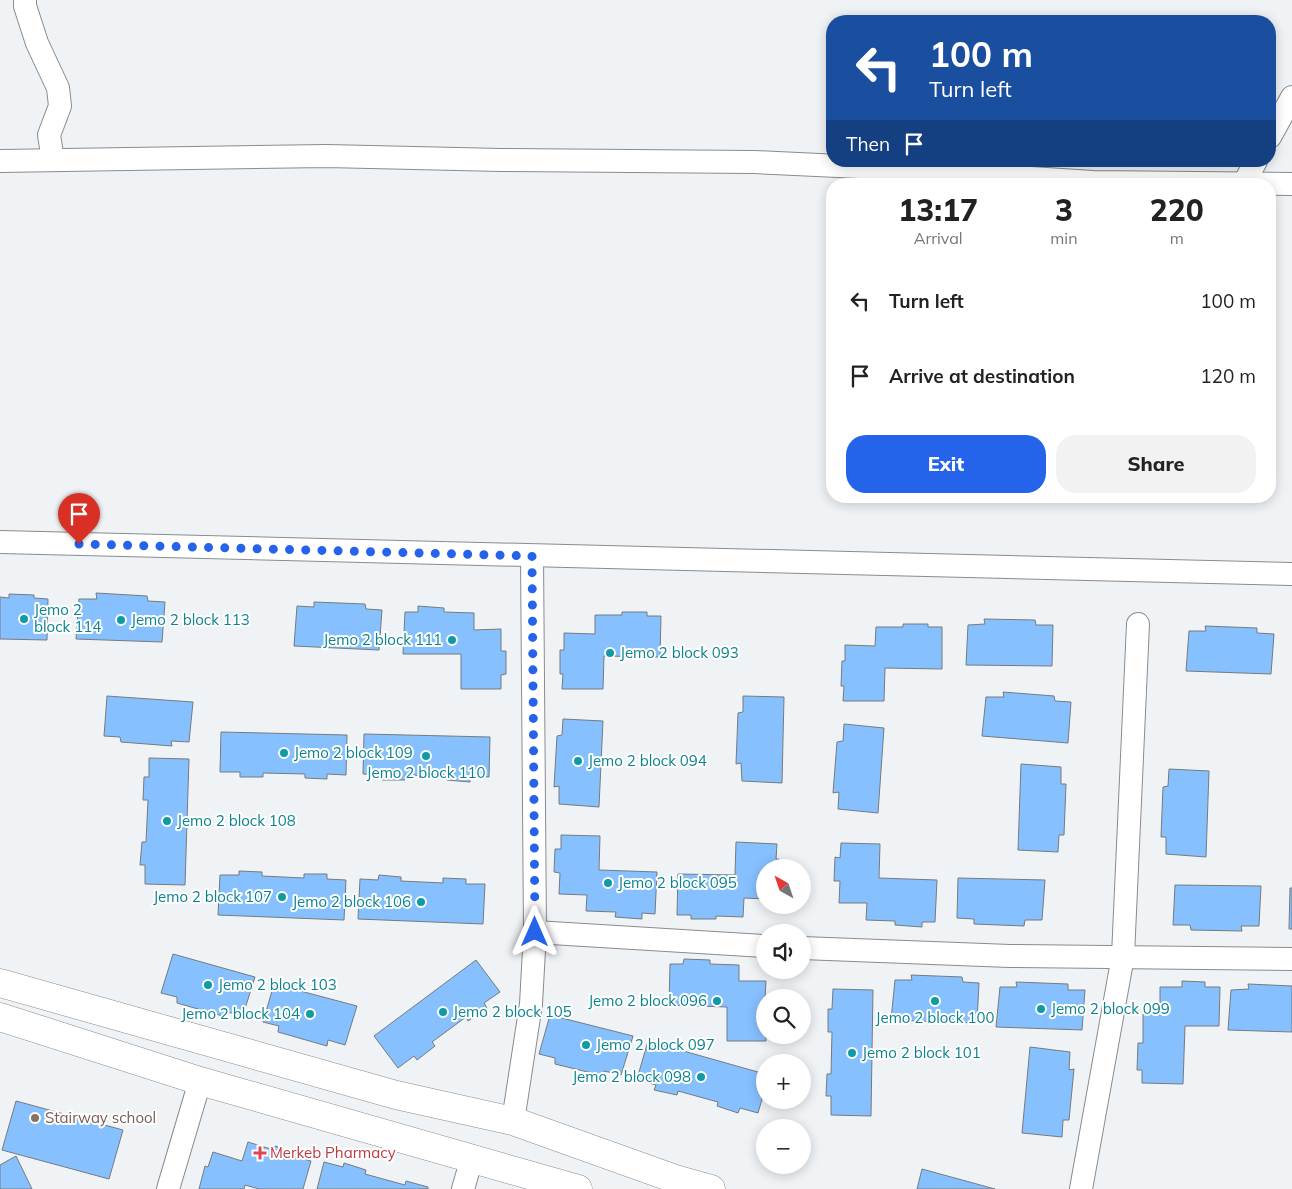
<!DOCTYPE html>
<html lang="en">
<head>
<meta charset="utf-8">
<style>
  :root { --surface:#fff; --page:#f2f2f2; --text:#222; --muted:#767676; --accent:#2563eb }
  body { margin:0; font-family:Mulish,sans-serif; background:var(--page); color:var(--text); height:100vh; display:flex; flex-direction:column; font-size:19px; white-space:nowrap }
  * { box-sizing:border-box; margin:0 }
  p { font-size:16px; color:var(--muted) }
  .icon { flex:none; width:28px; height:28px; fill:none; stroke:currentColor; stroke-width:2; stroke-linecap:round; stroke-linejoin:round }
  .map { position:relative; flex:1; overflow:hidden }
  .side { position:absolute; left:826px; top:178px; width:450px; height:325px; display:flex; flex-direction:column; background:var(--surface); border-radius:20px; box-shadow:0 2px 12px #0003 }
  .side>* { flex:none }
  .hud { position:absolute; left:826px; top:15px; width:450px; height:152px; border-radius:20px; box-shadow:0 2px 12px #0003; background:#1a4fa0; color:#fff; overflow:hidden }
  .needle { width:32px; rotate:320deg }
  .buttons { position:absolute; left:756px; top:859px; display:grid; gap:10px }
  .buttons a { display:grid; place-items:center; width:55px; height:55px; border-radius:50%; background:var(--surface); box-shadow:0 2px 12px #0003; font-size:25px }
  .pin { position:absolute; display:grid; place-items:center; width:42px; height:42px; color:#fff; margin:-51px -21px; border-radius:50% 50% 50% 0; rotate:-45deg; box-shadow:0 0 5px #0007 }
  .pin .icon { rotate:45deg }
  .me { position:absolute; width:55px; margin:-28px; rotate:0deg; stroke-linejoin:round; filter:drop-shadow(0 0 4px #0008) }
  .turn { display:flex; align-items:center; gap:18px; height:105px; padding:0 20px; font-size:22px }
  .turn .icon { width:65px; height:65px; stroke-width:2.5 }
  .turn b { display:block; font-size:35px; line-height:42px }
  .then { display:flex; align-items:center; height:48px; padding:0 20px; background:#0003; gap:10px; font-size:19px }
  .eta { display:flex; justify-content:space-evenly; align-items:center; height:85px; text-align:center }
  .eta b { font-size:30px; font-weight:800; line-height:35px }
  .action { display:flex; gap:10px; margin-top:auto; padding:10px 20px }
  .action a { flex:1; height:58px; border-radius:20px; background:var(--accent); color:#fff; font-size:20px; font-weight:800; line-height:58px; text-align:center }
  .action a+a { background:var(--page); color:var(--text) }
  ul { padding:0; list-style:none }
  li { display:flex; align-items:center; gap:15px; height:75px; padding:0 20px }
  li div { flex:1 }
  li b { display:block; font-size:19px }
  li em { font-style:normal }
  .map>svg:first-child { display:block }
  .building { fill:#87c0ff; stroke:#777a7d }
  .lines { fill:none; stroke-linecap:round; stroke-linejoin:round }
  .street-casing { stroke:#898b8e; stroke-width:24 }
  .secondary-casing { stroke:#898b8e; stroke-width:29 }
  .street { stroke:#fff; stroke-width:22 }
  .secondary { stroke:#fff; stroke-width:28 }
  .route { stroke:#2563eb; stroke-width:9; stroke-dasharray:0 16.2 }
  .culture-dot { fill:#0f9aa8; stroke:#fff; stroke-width:2 }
  .education-dot { fill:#8d6e63; stroke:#fff; stroke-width:2 }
  .health-dot { fill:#e0444e; stroke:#fff; stroke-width:2 }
  .labels { text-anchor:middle; stroke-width:4; stroke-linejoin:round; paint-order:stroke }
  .culture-label { font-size:15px; fill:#0d838f; stroke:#fff; text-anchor:start }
  .education-label { font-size:15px; fill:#785e54; stroke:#fff; text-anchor:start }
  .health-label { font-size:15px; fill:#be3a42; stroke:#fff; text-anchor:start }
</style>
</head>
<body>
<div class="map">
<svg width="1292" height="1189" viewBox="0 0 1292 1189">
  <rect width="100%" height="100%" fill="#f0f3f6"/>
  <g class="building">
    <polygon points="96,593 147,596 148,601 165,602 162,642 76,639 79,599 97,599"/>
    <polygon points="9,594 34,595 34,598 48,599 47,640 0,639 0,597 9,598"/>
    <polygon points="314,602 365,604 366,609 382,610 379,650 294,646 297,606 314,607"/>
    <polygon points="418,606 444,608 444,612 474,613 474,630 501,629 501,651 506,651 506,674 501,675 501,689 461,689 461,654 403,654 405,612 418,612"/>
    <polygon points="622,612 647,612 647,616 661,616 660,657 604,656 603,689 562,689 563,674 560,674 560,650 564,650 564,633 595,634 595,615 622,615"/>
    <polygon points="984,619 1035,620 1036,625 1053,625 1052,666 966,665 968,625 985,624"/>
    <polygon points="903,624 928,624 928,627 942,627 942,669 885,668 884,701 843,701 844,686 841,686 842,661 845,661 845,645 875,646 876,627 903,627"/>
    <polygon points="1205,626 1257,628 1257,633 1274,634 1271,674 1186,671 1189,631 1206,631"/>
    <polygon points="1003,692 1054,696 1055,701 1071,702 1068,743 982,736 986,697 1004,697"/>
    <polygon points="107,696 193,702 189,742 171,741 172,746 121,742 120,737 104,736"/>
    <polygon points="743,696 784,697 782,783 742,781 741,763 736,764 738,713 743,712"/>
    <polygon points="563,719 603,721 599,807 559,804 559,786 554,787 557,736 562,735"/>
    <polygon points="844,724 884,728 878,813 838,809 839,792 833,793 837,742 843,741"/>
    <polygon points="221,732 347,735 346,775 327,774 327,779 305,778 305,774 263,773 263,777 240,777 240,772 220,772"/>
    <polygon points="364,734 490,737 489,777 470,776 470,782 447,780 447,776 405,775 405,780 382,780 382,775 363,774"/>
    <polygon points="149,758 189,759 185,885 145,884 145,865 140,865 142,842 146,842 148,800 143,800 144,777 149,777"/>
    <polygon points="1021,764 1061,767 1061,784 1066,784 1064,835 1059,835 1058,852 1018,850"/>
    <polygon points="1169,769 1209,771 1206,857 1166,854 1166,837 1161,837 1163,787 1168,786"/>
    <polygon points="561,835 600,836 599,870 657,872 655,914 642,913 642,919 615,917 616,912 586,911 587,895 559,894 560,873 554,872 555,849 561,849"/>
    <polygon points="736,842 777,844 776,859 779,859 779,868 765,868 765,899 744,898 743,917 716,916 716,919 691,919 691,915 677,915 678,874 735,875"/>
    <polygon points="841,843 880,844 879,878 937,880 935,922 922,922 922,927 895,925 895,921 866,920 867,903 839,903 840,881 834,881 835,857 840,858"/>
    <polygon points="239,871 262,872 262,876 304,878 304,874 327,874 327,879 346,880 344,920 218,915 220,875 239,875"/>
    <polygon points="379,875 401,877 401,881 443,883 443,878 466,879 466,884 485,884 483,924 358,919 360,879 378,880"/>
    <polygon points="958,878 1045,880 1042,920 1025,920 1024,926 974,924 974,919 957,918"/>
    <polygon points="1175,885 1261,886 1259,926 1241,926 1242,931 1191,930 1190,925 1173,925"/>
    <polygon points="1290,888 1292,888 1292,929 1289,929"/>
    <polygon points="173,954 255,977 243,1015 226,1012 226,1017 177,1003 177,997 161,993"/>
    <polygon points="684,959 710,960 710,964 739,965 739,981 766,981 765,998 766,1041 727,1041 727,1007 669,1005 670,964 683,964"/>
    <polygon points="476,960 500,992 484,1003 487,1008 468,1021 466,1017 432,1042 435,1046 417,1060 414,1056 398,1068 374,1036"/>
    <polygon points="911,975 962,977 963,982 979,983 977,1023 891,1020 895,980 912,980"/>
    <polygon points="1182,981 1205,982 1205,987 1220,987 1219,1026 1185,1026 1183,1084 1142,1083 1142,1070 1137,1070 1138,1043 1143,1043 1143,1014 1160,1014 1160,987 1182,987"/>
    <polygon points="1016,982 1068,984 1068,990 1085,990 1082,1030 996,1027 1000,987 1017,987"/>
    <polygon points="274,984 357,1006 345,1045 328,1040 327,1046 278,1032 279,1026 263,1022"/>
    <polygon points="1248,984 1292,986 1292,1032 1228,1030 1231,990 1249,989"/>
    <polygon points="833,989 873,990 871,1116 831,1115 831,1096 826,1096 827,1074 831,1074 832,1032 828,1032 828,1009 832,1009"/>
    <polygon points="550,1015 633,1036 621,1075 604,1071 604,1076 555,1064 555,1058 539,1054"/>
    <polygon points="648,1041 765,1074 765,1089 758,1113 740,1108 738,1113 717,1106 718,1102 678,1091 677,1095 654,1090 656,1085 637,1079"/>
    <polygon points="1030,1047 1070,1052 1069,1070 1074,1069 1069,1120 1063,1120 1062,1137 1022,1133"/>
    <polygon points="16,1101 123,1130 109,1179 2,1150"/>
    <polygon points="248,1142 274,1150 275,1146 298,1154 297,1157 311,1161 303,1189 259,1189 245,1185 244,1189 199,1189 205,1166 208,1167 213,1152 242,1161"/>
    <polygon points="16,1156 32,1189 0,1189 0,1165"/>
    <polygon points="324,1162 343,1167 344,1163 366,1170 365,1174 405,1185 406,1181 428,1187 428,1189 317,1189"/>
    <polygon points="922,1169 995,1189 917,1189"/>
  </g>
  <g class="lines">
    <g class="street-casing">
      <g id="street">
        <polyline points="25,0 25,6 37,43 58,88 60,106 49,135 53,160"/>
        <polyline points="1270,137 1292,97"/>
        <polyline points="0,161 327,156 501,160 754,162 881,168 1093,182 1292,184"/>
        <polyline points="1244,183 1256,161"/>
        <polyline points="0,542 1292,574"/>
        <polyline points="535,932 765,946"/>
        <polyline points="802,948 1010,956 1292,959"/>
        <polyline points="513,1121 531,1004 535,932 532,556"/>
        <polyline points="168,1189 200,1081"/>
        <polyline points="463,1189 472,1158"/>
        <polyline points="1081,1189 1123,956 1138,624"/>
      </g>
    </g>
    <g class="secondary-casing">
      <g id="secondary">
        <polyline points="0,983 396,1095 513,1121 675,1179 711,1189"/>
        <polyline points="0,1017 200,1081 578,1189"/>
      </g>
    </g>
    <use href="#street" class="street"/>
    <use href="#secondary" class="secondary"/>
  </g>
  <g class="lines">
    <polyline class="route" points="79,544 532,556 535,932"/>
  </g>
  <g class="culture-dot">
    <circle cx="24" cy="619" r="5"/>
    <circle cx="121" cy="620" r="5"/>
    <circle cx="452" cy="640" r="5"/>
    <circle cx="610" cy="653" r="5"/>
    <circle cx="284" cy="753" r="5"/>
    <circle cx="426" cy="756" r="5"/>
    <circle cx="578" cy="761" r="5"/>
    <circle cx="167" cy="821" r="5"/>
    <circle cx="608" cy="883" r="5"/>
    <circle cx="282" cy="897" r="5"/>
    <circle cx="421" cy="902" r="5"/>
    <circle cx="208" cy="985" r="5"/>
    <circle cx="717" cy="1001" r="5"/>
    <circle cx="935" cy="1001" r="5"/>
    <circle cx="1041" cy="1009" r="5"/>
    <circle cx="443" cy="1012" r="5"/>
    <circle cx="310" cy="1014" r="5"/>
    <circle cx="586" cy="1045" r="5"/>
    <circle cx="852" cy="1053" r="5"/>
    <circle cx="701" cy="1077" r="5"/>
  </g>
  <circle class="education-dot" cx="35" cy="1118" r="5"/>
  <path class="health-dot" d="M257.5 1145.5h5v5h5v5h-5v5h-5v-5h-5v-5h5z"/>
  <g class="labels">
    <g class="culture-label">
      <text x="34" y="615">Jemo 2<tspan x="34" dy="17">block 114</tspan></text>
      <text x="131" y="625">Jemo 2 block 113</text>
      <text x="442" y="645" text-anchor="end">Jemo 2 block 111</text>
      <text x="620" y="658">Jemo 2 block 093</text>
      <text x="294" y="758">Jemo 2 block 109</text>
      <text x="588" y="766">Jemo 2 block 094</text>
      <text x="426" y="778" text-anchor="middle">Jemo 2 block 110</text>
      <text x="177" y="826">Jemo 2 block 108</text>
      <text x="618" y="888">Jemo 2 block 095</text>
      <text x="272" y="902" text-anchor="end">Jemo 2 block 107</text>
      <text x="411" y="907" text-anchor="end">Jemo 2 block 106</text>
      <text x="218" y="990">Jemo 2 block 103</text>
      <text x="707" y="1006" text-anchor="end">Jemo 2 block 096</text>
      <text x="1051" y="1014">Jemo 2 block 099</text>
      <text x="453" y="1017">Jemo 2 block 105</text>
      <text x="300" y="1019" text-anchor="end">Jemo 2 block 104</text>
      <text x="935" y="1023" text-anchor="middle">Jemo 2 block 100</text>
      <text x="596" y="1050">Jemo 2 block 097</text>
      <text x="862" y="1058">Jemo 2 block 101</text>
      <text x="691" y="1082" text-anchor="end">Jemo 2 block 098</text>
    </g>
    <g class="education-label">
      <text x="45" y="1123">Stairway school</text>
    </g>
    <g class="health-label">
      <text x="270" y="1158">Merkeb Pharmacy</text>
    </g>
  </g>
</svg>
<div class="buttons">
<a><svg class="needle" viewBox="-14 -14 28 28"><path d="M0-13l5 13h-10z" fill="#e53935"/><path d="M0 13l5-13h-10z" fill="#767676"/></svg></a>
<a><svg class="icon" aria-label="sound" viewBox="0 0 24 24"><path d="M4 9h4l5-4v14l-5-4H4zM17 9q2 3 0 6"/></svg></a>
<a><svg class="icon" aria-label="search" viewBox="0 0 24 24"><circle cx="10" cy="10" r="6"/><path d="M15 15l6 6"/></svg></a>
<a>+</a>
<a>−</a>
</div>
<div class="pin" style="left:79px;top:544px;background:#d93025"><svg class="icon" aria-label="arrive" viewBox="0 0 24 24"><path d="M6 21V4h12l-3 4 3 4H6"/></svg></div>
<svg class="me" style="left:535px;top:932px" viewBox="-20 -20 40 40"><path d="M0-17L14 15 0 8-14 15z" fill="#2563eb" stroke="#fff" stroke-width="4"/></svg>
<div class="hud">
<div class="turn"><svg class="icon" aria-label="left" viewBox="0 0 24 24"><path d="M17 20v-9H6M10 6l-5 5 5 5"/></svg><div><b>100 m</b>Turn left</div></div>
<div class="then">Then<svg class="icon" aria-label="arrive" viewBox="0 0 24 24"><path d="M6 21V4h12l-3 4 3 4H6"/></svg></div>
</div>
<section class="side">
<div class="eta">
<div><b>13:17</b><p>Arrival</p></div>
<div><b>3</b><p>min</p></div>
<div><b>220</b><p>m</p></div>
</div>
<ul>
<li><svg class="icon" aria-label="left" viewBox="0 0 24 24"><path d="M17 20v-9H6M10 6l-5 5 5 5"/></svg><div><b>Turn left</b></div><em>100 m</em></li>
<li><svg class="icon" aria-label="arrive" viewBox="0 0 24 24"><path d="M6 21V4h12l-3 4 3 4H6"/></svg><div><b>Arrive at destination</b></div><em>120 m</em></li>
</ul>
<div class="action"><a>Exit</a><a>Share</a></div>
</section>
</div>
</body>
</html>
